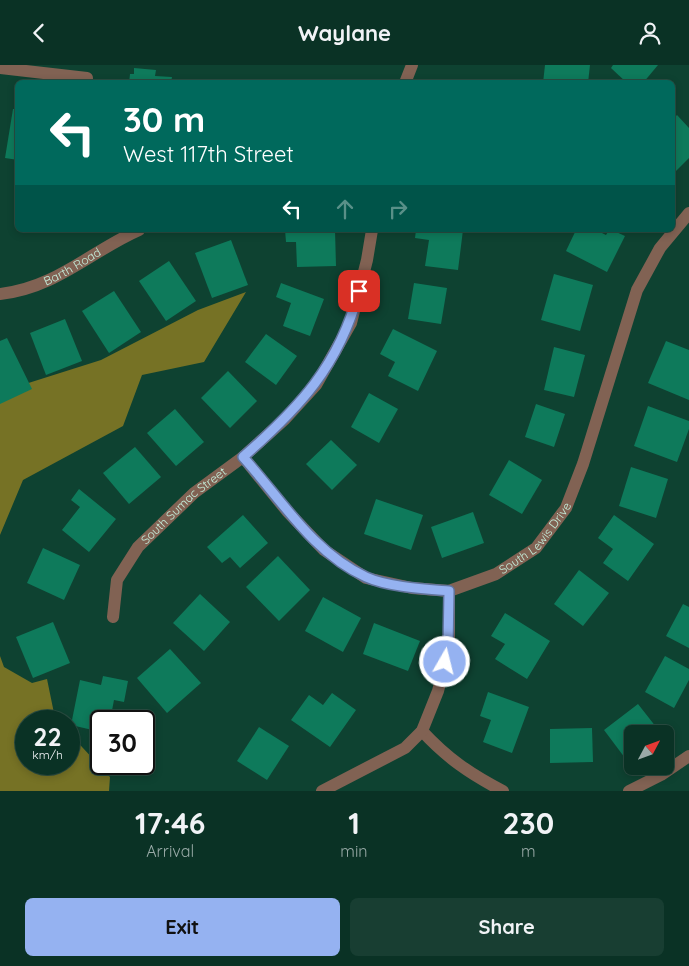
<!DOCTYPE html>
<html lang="en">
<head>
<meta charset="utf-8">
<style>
  :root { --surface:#0a3225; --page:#183e32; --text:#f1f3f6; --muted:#99aaa7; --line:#2a4d42; --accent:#95b2f1 }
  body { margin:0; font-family:Quicksand,sans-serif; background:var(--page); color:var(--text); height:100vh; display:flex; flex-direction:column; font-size:19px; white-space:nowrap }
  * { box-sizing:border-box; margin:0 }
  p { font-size:16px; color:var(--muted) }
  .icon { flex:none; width:28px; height:28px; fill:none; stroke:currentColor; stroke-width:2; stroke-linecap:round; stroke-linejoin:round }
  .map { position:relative; height:726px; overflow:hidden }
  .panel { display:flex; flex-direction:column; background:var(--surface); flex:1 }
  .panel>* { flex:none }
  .hud { position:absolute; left:15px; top:15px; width:660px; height:152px; border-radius:8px; box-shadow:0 2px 8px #0003,0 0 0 1px var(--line); background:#00695c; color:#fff; overflow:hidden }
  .needle { width:32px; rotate:49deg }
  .buttons { position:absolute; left:624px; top:660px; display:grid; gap:10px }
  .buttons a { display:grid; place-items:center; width:50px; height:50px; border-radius:8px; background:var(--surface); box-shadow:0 2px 8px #0003,0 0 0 1px var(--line); font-size:25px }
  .speed { position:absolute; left:15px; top:645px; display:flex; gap:10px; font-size:25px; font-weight:700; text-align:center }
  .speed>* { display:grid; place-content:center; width:65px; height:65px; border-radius:50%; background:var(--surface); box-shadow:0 2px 8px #0003,0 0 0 1px var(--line); line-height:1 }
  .speed small { font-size:12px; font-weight:400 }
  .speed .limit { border:2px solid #111; border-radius:8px; background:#fff; color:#111 }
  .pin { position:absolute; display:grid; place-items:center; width:42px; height:42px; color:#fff; margin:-21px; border-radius:10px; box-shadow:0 2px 8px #0006 }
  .me { position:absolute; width:55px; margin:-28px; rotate:8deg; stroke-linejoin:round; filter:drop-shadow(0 0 4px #0008) }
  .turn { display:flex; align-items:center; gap:18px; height:105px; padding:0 25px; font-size:22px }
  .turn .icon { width:65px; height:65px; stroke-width:2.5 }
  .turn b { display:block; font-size:35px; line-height:42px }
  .lanes { display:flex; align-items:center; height:48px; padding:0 25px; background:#0003; justify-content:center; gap:25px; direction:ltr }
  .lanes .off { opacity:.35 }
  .eta { display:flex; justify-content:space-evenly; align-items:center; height:85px; text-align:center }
  .eta b { font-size:30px; font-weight:800; line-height:35px }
  .button { display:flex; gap:10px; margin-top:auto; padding:10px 25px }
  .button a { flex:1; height:58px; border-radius:8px; background:var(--accent); color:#111; font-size:20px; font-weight:800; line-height:58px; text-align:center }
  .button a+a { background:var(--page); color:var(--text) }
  header { display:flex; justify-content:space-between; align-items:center; height:65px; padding:0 25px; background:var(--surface); font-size:22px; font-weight:800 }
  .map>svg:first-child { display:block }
  .forest { fill:#767225 }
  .building { fill:#0e7a5b }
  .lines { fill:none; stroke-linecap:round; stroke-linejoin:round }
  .minor { stroke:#816253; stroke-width:12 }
  .route-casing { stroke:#61749d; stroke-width:12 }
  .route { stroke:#95b2f1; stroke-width:9 }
  .labels { text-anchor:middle; stroke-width:5; stroke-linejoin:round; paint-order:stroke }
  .street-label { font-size:12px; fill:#c4efdc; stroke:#00271a }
</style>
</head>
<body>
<header><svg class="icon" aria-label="back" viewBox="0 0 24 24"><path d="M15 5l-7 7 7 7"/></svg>Waylane<svg class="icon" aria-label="person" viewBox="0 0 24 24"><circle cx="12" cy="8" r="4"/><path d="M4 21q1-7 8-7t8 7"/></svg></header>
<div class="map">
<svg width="689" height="726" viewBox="0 0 689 726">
  <rect width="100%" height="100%" fill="#0e4231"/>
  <g class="forest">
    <polygon points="246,227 204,297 142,310 123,361 23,415 0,470 0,327 101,295 198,245"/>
    <polygon points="0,591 4,602 32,618 47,614 55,653 58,656 26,656 26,699 69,699 69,668 110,712 109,726 0,726"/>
  </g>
  <g class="building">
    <polygon points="545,0 590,0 588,18 543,18"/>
    <polygon points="613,0 658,0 643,18 627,18 611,3"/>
    <polygon points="134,3 156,5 155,11 172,12 171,18 129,18 130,9 134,9"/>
    <polygon points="13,44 18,44 18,95 5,93"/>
    <polygon points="677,50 689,63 689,93 674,108 672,55"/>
    <polygon points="285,165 335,165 336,201 297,202 296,177 286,177"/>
    <polygon points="416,165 463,165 458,205 425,201 429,175 415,173"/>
    <polygon points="576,165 596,165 606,170 609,165 612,165 625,171 607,207 566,186"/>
    <polygon points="231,175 248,220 212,233 195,188"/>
    <polygon points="169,196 196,236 166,256 139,216"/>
    <polygon points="554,209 593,220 580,266 541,255"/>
    <polygon points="281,218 324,234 310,271 283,261 291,238 276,232"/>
    <polygon points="414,218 447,223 441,259 408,254"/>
    <polygon points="114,226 141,267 109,288 82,246"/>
    <polygon points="65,254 82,296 46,310 30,268"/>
    <polygon points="393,264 437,286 418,326 388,311 395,297 380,289"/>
    <polygon points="266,269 297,291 276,320 245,297"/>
    <polygon points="7,273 32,324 0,339 0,276"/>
    <polygon points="666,276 689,285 689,335 648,318"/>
    <polygon points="554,282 585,290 574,332 544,325"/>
    <polygon points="228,306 257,336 230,363 201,333"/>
    <polygon points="369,328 398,344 379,378 351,362"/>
    <polygon points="536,339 565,349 554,382 525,372"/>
    <polygon points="648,341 689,356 689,364 677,397 634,381"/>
    <polygon points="175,344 204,377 176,401 147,368"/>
    <polygon points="331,375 357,400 332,425 306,399"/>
    <polygon points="135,382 161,412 129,439 103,408"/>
    <polygon points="509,395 542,415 522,449 489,430"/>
    <polygon points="631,402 668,414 656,453 619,441"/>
    <polygon points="79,424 116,454 89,487 62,465 80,442 71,435"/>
    <polygon points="376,434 423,450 411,485 364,469"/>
    <polygon points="473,447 484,478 442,493 431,462"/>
    <polygon points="243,450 268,478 240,503 230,492 222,498 207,482"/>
    <polygon points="614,450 654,479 628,516 603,498 613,484 598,473"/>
    <polygon points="43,483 80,500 64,535 27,518"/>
    <polygon points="278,491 310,525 279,556 246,522"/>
    <polygon points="579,505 609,528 583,561 554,539"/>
    <polygon points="200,529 230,557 204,586 173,558"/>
    <polygon points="323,532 361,553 343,587 305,566"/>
    <polygon points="683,539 689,542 689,583 666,571"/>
    <polygon points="505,548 550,576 527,614 495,594 505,579 491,571"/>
    <polygon points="53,557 70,598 33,613 16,572"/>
    <polygon points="374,558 420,576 408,606 363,589"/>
    <polygon points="170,584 201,618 167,648 137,613"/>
    <polygon points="665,591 689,604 689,615 674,643 645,627"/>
    <polygon points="103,611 128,616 124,637 114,635 110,656 101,656 101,667 71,660 80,615 101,620"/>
    <polygon points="488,627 529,642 512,688 483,677 491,655 480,651"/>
    <polygon points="332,628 356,645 330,682 291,655 309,630 323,640"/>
    <polygon points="638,639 660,667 657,669 632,669 632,687 625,693 604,665"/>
    <polygon points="259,662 289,681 267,715 237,696"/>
    <polygon points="592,663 593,697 550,698 550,664"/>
  </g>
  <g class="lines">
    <g class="minor">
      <polyline points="0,3 87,13"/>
      <polyline points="405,18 412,0"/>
      <path id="s1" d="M 0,229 C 56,223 91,186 139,165"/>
      <path id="s2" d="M 243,392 L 287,446 L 324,485 L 366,513 L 412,523 L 449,526 L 496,509 L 536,483 L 566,443 L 583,399 L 637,225 L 660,183 L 689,148"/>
      <path id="s3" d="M 113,552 L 117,515 L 138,482 L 194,428 L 243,392 L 285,354 L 316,320 L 351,258 L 367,195 L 372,165"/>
      <path d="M 422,666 C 447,693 470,709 503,726"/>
      <polyline points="322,726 405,683 422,666 438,626 449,583 449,526"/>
      <polyline points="629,726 661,710 689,691"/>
    </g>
  </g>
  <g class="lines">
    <g class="route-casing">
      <path id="route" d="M 359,226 C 339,301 299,343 243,392 C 281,434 313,488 366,512 C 388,522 425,524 449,526 L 448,583 L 445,597"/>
    </g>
    <use href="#route" class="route"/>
  </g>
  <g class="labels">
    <g class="street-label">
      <text dy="4" stroke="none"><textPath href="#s1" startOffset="78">Barth Road</textPath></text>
      <text dy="4" stroke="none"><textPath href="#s3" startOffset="138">South Sumac Street</textPath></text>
      <text dy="4" stroke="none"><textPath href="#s2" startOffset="362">South Lewis Drive</textPath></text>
    </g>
  </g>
</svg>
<div class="buttons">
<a><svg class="needle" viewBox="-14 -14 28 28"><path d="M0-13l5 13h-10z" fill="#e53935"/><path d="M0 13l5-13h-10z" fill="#99aaa7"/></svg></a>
</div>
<div class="speed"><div>22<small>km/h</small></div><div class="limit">30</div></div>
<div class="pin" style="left:359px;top:226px;background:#d93025"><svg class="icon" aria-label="arrive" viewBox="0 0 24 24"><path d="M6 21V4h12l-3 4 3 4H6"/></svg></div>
<svg class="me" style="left:445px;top:597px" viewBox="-20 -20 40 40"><circle r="17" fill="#95b2f1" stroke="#fff" stroke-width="3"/><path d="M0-11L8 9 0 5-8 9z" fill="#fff"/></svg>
<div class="hud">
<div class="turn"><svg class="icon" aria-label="left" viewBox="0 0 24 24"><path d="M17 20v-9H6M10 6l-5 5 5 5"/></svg><div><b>30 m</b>West 117th Street</div></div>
<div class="lanes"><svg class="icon" aria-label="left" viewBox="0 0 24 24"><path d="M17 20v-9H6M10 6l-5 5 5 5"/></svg><svg class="icon off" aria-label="ahead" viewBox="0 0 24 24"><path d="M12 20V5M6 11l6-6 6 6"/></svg><svg class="icon off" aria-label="right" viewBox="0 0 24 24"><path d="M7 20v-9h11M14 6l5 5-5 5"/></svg></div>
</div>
</div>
<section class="panel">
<div class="eta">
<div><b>17:46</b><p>Arrival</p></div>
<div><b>1</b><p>min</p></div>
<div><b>230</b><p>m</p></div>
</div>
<div class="button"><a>Exit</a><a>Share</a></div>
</section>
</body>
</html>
